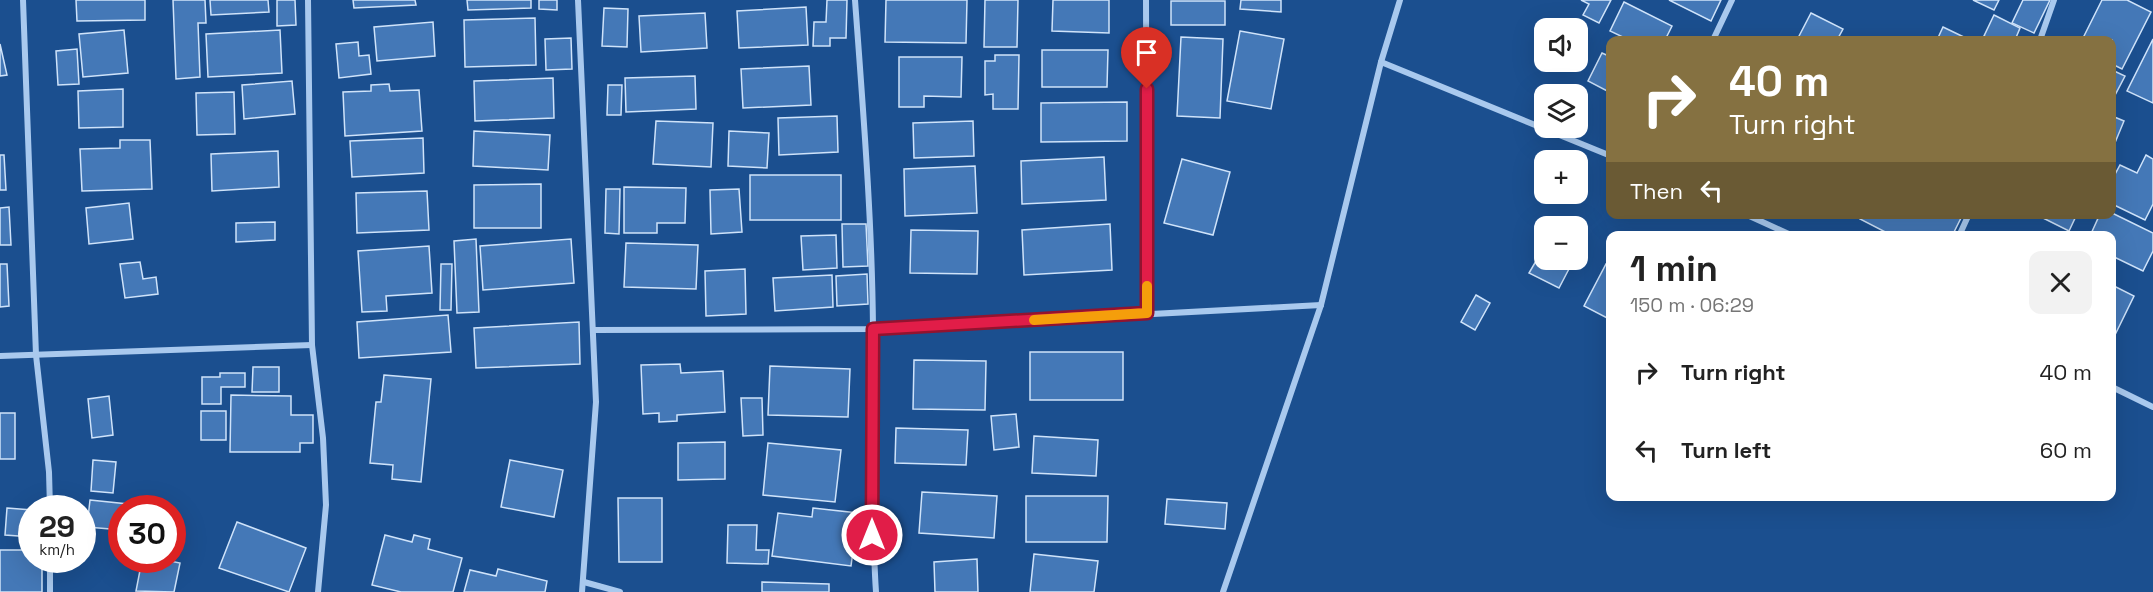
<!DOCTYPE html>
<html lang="en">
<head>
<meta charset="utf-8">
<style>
  :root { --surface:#fff; --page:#f2f2f2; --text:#222; --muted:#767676 }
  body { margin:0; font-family:"Space Grotesk",sans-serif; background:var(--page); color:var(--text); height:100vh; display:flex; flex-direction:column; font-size:22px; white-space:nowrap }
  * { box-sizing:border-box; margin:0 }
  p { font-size:20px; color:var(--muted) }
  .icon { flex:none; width:33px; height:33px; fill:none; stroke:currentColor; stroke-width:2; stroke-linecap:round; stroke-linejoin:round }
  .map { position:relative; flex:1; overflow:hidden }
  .drawer { position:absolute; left:1606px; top:231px; width:510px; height:270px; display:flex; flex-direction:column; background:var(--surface); border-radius:12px; box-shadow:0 6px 24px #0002 }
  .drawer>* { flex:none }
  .guide { position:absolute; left:1606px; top:36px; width:510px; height:183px; border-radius:12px; box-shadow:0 6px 24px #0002; background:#857141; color:#fff; overflow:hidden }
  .buttons { position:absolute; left:1534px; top:18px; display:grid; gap:12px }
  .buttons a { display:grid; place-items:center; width:54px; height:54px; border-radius:12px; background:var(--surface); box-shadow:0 6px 24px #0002; font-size:30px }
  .speed { position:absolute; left:18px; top:495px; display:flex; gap:12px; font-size:30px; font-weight:700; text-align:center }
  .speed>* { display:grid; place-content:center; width:78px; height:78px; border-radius:50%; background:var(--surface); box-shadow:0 6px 24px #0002; line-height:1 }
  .speed small { font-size:15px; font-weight:400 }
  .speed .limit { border:9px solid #d22; background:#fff; color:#111 }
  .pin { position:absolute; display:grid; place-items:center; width:51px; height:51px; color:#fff; margin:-62px -26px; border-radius:50% 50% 50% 0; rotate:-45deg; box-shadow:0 0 6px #0007 }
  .pin .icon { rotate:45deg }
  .me { position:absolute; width:66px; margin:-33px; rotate:0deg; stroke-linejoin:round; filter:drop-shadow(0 0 4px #0008) }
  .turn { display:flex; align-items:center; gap:21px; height:126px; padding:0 24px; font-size:27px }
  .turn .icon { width:78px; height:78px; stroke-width:2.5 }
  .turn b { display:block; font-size:42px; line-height:51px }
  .then { display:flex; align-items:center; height:57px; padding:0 24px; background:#0003; gap:12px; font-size:22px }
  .round { display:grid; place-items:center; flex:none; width:63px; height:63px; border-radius:12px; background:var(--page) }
  .summary { display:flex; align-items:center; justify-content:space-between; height:102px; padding:0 24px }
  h1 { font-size:36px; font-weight:700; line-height:45px }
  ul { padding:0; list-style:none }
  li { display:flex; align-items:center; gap:18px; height:78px; padding:0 24px }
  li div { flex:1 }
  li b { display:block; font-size:22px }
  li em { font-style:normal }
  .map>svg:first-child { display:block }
  .building { fill:#4478b7; stroke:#cfe3fa; stroke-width:1.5 }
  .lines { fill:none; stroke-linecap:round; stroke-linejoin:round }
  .minor { stroke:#a9c9ee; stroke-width:6 }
  .route-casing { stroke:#92132f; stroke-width:15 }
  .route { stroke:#e11d48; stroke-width:10 }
  .slow { stroke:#f59e0b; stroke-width:10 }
</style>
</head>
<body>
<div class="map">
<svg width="2153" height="592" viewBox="0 0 2153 592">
  <rect width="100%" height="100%" fill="#1b4f8f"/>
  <g class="building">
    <polygon points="76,0 145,0 145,20 77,21"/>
    <polygon points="173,0 205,0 206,23 198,23 200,77 176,79"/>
    <polygon points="210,0 268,0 269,12 211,15"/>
    <polygon points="277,0 295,0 296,25 277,26"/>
    <polygon points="353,0 415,0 416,5 354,8"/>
    <polygon points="467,0 531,0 531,8 468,10"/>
    <polygon points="539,0 557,0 557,10 539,9"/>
    <polygon points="827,0 847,0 846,38 830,38 830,46 813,46 814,22 826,22"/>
    <polygon points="886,0 967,0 966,43 885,42"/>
    <polygon points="985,0 1018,0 1017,47 984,47"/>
    <polygon points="1053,0 1109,0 1109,33 1052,31"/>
    <polygon points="1241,0 1281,0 1281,12 1240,9"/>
    <polygon points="1581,0 1611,0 1599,23 1583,15 1589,4"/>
    <polygon points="1669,0 1721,0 1711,21"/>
    <polygon points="1973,0 1999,0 1994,10"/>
    <polygon points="2023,0 2050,0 2034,33 2012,23"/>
    <polygon points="2102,0 2127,0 2151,12 2122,69 2112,64 2112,40 2082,40"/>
    <rect x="1171" y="1" width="54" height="24"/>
    <polygon points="1624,2 1672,26 1665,40 1629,40 1610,31"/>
    <polygon points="806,7 808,45 739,48 737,11"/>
    <polygon points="604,8 628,9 627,47 602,46"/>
    <polygon points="705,13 707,48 641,52 639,16"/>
    <polygon points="1811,13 1843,29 1837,40 1797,40"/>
    <polygon points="1994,15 2020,28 2015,40 1992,40 1984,36"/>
    <polygon points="535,18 536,65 465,67 464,20"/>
    <polygon points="433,22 435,56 377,61 374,27"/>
    <polygon points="1943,27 1970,40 1937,40"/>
    <polygon points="124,30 128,73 83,77 79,34"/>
    <polygon points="280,30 282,73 208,77 206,34"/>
    <polygon points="1240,31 1284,39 1271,109 1227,101"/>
    <polygon points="1181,37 1223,39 1220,118 1177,116"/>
    <polygon points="571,38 572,69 546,70 545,39"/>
    <polygon points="2153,39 2153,103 2127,91"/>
    <polygon points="358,42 359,56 369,55 371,74 339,78 336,44"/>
    <polygon points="0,44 7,75 0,76"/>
    <polygon points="77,49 79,84 58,85 56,51"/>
    <polygon points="1042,50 1108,50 1107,87 1042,87"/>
    <polygon points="1602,53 1611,57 1611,93 1588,81"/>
    <polygon points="995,55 1019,55 1018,109 993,109 993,94 985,95 985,61 995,61"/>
    <polygon points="899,57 962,57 961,97 924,96 924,107 899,107"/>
    <polygon points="809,66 811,105 743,108 741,69"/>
    <polygon points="2112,70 2125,76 2113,99 2112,98"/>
    <polygon points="695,76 696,109 626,112 625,78"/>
    <polygon points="553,78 554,118 475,121 474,81"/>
    <polygon points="292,81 295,114 244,119 242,85"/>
    <polygon points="389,84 390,91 419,90 422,131 345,136 343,92 371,91 371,85"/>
    <polygon points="608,85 622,85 621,115 607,115"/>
    <polygon points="123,89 123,127 79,128 78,91"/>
    <polygon points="234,92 235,134 197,135 196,93"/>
    <polygon points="1127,102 1127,141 1041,142 1041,103"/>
    <polygon points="837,116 838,152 779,155 778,118"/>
    <polygon points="2112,116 2124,121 2112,150"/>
    <polygon points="656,121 713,123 711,167 653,164"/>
    <polygon points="973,121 974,156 914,158 913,123"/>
    <polygon points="474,131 550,135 548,170 473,166"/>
    <polygon points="729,131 769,133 767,168 728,166"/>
    <polygon points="423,138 424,173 352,177 350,141"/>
    <polygon points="120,140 150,140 152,189 82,191 80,149 120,148"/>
    <polygon points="278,151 279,187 212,191 211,154"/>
    <polygon points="0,155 4,155 6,190 0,190"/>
    <polygon points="2146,155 2153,159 2153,204 2145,220 2112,204 2112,180 2120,165 2137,173"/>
    <polygon points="1104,157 1106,200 1022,204 1021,161"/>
    <polygon points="1182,159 1230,172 1213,235 1164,223"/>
    <polygon points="975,166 977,213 905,216 904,169"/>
    <rect x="750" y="175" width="91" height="45"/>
    <polygon points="541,184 541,228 474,228 474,185"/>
    <polygon points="624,187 686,188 685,223 657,223 657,233 624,233"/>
    <polygon points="606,189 620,189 619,234 605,233"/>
    <polygon points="739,189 742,232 711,234 710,190"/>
    <polygon points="427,191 429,230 357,233 356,193"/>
    <polygon points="129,203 133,239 89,244 86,208"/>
    <polygon points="9,207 11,245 0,245 0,208"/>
    <polygon points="2112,213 2153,233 2153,251 2143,271 2112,256 2112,236 2090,236 2100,214"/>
    <polygon points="1863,214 1963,214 1952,236 1893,236 1860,219"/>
    <polygon points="2035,214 2077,214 2069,231"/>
    <polygon points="275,222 275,240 236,242 236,223"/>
    <polygon points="842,224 866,224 868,266 843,267"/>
    <polygon points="1110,224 1112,270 1024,275 1022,230"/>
    <polygon points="911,230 978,231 977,274 910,273"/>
    <polygon points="836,235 837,268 803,270 801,236"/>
    <polygon points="476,239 479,312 457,313 454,241"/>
    <polygon points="571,239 574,283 483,290 480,246"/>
    <polygon points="626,243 698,245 696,289 624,287"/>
    <polygon points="429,246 432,293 386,296 387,311 362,312 358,251"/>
    <polygon points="1552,260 1570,267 1559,288 1529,273 1536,261 1548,267"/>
    <polygon points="140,262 143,279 156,277 158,294 125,298 120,264"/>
    <polygon points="0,264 7,264 9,306 0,307"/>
    <polygon points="441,264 452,264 451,310 440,310"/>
    <polygon points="1606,264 1611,266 1611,320 1584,306"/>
    <polygon points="745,269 746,314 706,316 705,271"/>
    <polygon points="867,274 868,304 837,306 836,276"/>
    <polygon points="832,275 833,307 775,311 773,278"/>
    <polygon points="2112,285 2134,296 2112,341"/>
    <polygon points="1476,295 1490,303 1475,330 1461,322"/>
    <polygon points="448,315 451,352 359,358 357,322"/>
    <polygon points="579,322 580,364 476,368 474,328"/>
    <rect x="1030" y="352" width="93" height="48"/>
    <polygon points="914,360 986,361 985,410 913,409"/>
    <polygon points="680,364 681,373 723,371 725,412 677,415 677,421 659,422 659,413 643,414 641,365"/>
    <polygon points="770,366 850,369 848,417 768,415"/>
    <polygon points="253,367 279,367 279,392 252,392"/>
    <polygon points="220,373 245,373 245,387 221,387 221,404 202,404 202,377 220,377"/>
    <polygon points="384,375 431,379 421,482 392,479 393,465 370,463 376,402 381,402"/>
    <polygon points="231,395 291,396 291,415 313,415 313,443 300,443 300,452 230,452"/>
    <polygon points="109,396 113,435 92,438 88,399"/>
    <polygon points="741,398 762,398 763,435 743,436"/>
    <rect x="201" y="411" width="25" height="29"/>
    <rect x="0" y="413" width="15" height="46"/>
    <polygon points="1016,414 1019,447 994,450 991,416"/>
    <polygon points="896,428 968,430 966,465 895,463"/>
    <polygon points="1034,436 1098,440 1096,476 1032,473"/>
    <polygon points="725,442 725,479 678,480 678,443"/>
    <polygon points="768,443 841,450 835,502 763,495"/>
    <polygon points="93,460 116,462 113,493 91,491"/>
    <polygon points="510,460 563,470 554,517 501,507"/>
    <polygon points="922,492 997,496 994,538 919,533"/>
    <polygon points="1026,496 1108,496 1107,542 1026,542"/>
    <polygon points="618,498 662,498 662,562 619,562"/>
    <polygon points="1167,499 1227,503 1225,529 1165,524"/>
    <polygon points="90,500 128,504 127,508 122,508 122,530 87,527"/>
    <polygon points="7,508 32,510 32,537 5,535"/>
    <polygon points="813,508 858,513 851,566 772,556 778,513 812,517"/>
    <polygon points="237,522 306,548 289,592 219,568"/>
    <polygon points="728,525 757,525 756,550 769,550 768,564 727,563"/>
    <polygon points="385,535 412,542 414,535 430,539 428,549 462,558 453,592 401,592 372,585"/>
    <polygon points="0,550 32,550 32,560 42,560 42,592 0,592"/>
    <polygon points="1034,554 1098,561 1094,592 1030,592"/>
    <polygon points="977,559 978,592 935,592 934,562"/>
    <polygon points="142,560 165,560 180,563 174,592 136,591"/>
    <polygon points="498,569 547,581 545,592 464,592 470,570 496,576"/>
    <polygon points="762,582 829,584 829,592 762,592"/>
  </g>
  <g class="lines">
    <g class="minor">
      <polyline points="23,0 36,355 49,472 50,508"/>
      <polyline points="308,0 312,345 323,438 326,505 318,592"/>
      <polyline points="578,0 596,402 582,592"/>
      <path d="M 855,0 C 863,109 872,218 873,328 C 875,416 870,504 876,592"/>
      <polyline points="1146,0 1147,313"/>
      <polyline points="1713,40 1732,0"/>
      <polyline points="2040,40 2054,0"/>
      <polyline points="1381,62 1611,156"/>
      <polyline points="1745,214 1793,236"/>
      <polyline points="1959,236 1969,214"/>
      <polyline points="594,330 873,329 1321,305"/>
      <polyline points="0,356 312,345"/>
      <polyline points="2112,387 2153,407"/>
      <polyline points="50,560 50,592"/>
      <polyline points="584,582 620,592"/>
      <polyline points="1223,592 1321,305 1381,62 1400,0"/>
    </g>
  </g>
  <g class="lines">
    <g class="route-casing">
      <polyline id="route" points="872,535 873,329 1147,313 1147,89"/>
    </g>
    <use href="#route" class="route"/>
    <polyline class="slow" points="1034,320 1147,313 1147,286"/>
  </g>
</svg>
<div class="buttons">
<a><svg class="icon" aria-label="sound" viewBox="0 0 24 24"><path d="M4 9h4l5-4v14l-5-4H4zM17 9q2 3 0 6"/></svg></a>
<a><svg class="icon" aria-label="layers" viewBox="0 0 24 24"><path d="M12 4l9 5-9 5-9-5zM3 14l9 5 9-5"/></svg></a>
<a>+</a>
<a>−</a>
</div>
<div class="speed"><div>29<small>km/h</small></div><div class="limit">30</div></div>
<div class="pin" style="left:1147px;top:89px;background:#d93025"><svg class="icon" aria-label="arrive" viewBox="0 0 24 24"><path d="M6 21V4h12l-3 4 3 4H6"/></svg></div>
<svg class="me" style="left:872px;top:535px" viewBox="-20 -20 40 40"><circle r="17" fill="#e11d48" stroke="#fff" stroke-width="3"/><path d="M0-11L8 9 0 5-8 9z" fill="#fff"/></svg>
<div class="guide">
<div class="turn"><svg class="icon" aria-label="right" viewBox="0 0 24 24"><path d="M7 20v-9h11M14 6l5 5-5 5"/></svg><div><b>40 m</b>Turn right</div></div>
<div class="then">Then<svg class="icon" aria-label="left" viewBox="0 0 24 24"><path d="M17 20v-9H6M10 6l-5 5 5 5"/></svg></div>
</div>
<section class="drawer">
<div class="summary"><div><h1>1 min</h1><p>150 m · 06:29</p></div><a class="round"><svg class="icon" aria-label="close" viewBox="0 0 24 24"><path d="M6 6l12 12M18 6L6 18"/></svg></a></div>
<ul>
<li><svg class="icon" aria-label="right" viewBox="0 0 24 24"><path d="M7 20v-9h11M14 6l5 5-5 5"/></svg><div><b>Turn right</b></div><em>40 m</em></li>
<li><svg class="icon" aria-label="left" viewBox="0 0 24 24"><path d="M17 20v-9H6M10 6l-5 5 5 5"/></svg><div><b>Turn left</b></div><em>60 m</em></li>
</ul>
</section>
</div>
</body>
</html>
